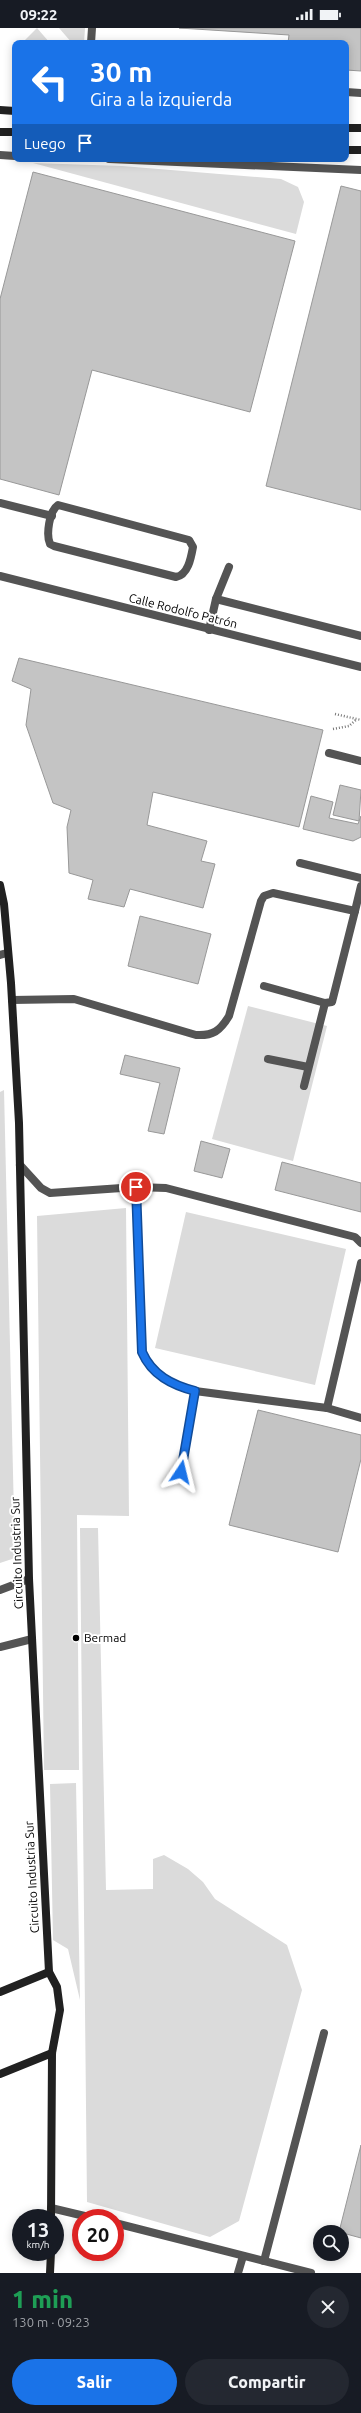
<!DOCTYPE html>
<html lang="es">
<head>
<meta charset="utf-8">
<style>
  :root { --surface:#171b24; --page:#242831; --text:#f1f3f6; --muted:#9ea1a6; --accent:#1a73e8 }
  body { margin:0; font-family:Ubuntu,sans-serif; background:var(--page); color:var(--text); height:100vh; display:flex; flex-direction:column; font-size:15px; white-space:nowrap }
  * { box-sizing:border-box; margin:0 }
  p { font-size:13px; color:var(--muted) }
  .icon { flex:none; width:22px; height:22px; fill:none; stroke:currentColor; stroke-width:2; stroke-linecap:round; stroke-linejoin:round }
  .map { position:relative; height:2245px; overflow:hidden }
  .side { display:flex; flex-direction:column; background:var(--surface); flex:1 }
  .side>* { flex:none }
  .guide { position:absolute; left:12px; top:12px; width:337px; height:122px; border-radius:8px; box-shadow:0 2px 10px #0003; background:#1a73e8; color:#fff; overflow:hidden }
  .tools { position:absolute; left:313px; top:2197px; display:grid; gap:8px }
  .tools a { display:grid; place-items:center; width:36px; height:36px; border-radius:50%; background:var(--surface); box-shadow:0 2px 10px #0003; font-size:20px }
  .speed { position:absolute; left:12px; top:2181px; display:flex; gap:8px; font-size:20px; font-weight:700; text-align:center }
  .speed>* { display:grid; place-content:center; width:52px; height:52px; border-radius:50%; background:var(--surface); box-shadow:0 2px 10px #0003; line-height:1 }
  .speed small { font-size:10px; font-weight:400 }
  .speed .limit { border:6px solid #d22; background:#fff; color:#111 }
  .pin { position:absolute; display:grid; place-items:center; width:34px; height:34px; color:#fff; margin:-17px; border:2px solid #fff; border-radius:50%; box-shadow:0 1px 4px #0007 }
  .me { position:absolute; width:44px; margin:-22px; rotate:10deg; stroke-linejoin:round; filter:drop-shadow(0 0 3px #0008) }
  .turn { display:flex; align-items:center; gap:14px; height:84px; padding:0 12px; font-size:18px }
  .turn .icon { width:52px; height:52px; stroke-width:2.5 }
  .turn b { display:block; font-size:28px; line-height:34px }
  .then { display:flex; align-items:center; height:38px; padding:0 12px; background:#0003; gap:8px; font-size:15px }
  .round { display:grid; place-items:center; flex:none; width:42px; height:42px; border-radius:21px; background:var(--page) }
  .summary { display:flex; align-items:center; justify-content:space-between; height:68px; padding:0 12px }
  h1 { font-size:24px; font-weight:800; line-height:30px; color:#1e9e55 }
  .cta { display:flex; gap:8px; margin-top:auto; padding:8px 12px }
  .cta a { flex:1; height:46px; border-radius:24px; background:var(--accent); color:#fff; font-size:16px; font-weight:800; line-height:46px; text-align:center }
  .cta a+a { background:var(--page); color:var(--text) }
  .status { display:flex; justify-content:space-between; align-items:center; height:28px; padding:0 20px; background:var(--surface); direction:ltr }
  .status svg { height:11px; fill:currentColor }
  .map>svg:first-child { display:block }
  .green { fill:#dbdbdb }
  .building { fill:#c4c4c4; stroke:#989898 }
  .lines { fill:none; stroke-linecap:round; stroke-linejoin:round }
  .path { stroke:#767676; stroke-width:2.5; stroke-dasharray:1 2; stroke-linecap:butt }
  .service { stroke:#545454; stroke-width:8 }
  .minor { stroke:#545454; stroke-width:8 }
  .secondary { stroke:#212121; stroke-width:8 }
  .route-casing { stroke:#114b97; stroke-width:10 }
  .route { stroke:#1a73e8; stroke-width:7 }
  .poi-dot { fill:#000; stroke:#fff; stroke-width:1.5 }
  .labels { text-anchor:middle; stroke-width:4; stroke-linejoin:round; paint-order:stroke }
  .street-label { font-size:12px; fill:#000; stroke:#fff }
  .poi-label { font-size:12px; fill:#000; stroke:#fff; text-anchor:start }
</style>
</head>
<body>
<div class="status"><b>09:22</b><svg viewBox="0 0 49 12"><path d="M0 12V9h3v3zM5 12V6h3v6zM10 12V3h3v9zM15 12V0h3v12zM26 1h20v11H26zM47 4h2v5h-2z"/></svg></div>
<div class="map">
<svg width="361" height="2245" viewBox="0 0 361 2245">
  <rect width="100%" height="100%" fill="#fff"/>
  <g class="green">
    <polygon points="37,0 50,15 22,15"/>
    <polygon points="59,0 85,0 84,15 72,15"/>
    <polygon points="33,135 122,138 281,151 298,159 304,174 296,206"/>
    <polygon points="248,978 327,998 293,1133 212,1111"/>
    <polygon points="4,1062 15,1530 0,1535 0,1064"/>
    <polygon points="126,1180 129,1488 77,1487 79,1742 44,1742 37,1188"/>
    <polygon points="186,1184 346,1221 315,1357 155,1320"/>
    <polygon points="80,1500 98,1500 106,1862 153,1861 153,1831 164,1827 188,1841 203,1854 215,1871 287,1917 302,1962 239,2193 210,2209 87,2174"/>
    <polygon points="76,1755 80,1972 68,1921 53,1912 50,1756"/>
  </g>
  <g class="building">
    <polygon points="179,0 361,0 361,43 346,42 346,15 288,15 289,7"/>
    <polygon points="33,144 295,213 250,384 92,342 59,467 0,451 0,271"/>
    <polygon points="341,158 361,163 361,482 266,458"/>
    <polygon points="19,630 323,702 299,799 153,764 147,797 207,813 201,833 215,836 203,880 130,861 124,879 88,871 93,852 69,845 67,799 71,782 53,775 26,697 31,661 12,653"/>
    <polygon points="340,757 361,762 359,793 333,787"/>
    <polygon points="311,768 333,774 329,790 358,796 361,788 361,809 353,813 303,801"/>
    <polygon points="140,888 211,906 198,956 128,938"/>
    <polygon points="125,1027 180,1040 164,1106 148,1103 160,1055 120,1046"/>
    <polygon points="201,1113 230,1121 222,1150 194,1143"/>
    <polygon points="282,1134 361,1155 361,1184 275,1162"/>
    <polygon points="258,1382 361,1407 361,1431 338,1524 229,1497"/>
    <polygon points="361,2117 361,2210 339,2204"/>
  </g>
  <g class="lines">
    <g class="path">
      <polyline points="335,686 361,692"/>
      <polyline points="333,701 349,698 357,691"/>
    </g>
    <g class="service">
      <polyline points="91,15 92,0"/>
      <polyline points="346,64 361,65"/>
      <polyline points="0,127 15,128"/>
      <polyline points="109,131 361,142"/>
      <polyline points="0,475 52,488"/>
      <path d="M 58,477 L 189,512 L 193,519 C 191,530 188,547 176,549 L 54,518 L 50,516 C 46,507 49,483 58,477 Z"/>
      <polyline points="216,571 361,608"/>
      <polyline points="209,602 216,571 229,539"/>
      <polyline points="329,725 361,733"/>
      <polyline points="300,835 361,850"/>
      <polyline points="0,927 7,925"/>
      <polyline points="264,958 325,975 332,974 355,883"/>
      <path d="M 12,972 L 74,971 L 196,1007 C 213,1008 220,1003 229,988 L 261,873 L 264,868 L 273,865 L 355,883 L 361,858"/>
      <polyline points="268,1031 308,1039"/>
      <polyline points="304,1058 325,975"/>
      <polyline points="20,1137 41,1160 50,1165 136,1159 166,1160 355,1209 361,1215"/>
      <path d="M 136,1159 L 142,1324 C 152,1347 172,1357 195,1363 L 327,1380 L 361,1235"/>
      <polyline points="327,1380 361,1390"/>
      <polyline points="181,1444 195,1363"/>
      <polyline points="0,1562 29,1551"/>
      <polyline points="0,1619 32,1611"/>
      <polyline points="51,2180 93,2190"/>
      <polyline points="115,2195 311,2245"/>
      <polyline points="264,2233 324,2005"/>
      <polyline points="238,2245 243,2228"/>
    </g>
    <polyline class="minor" points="0,548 361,639"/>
    <g class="secondary">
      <polyline points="0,82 15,83"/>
      <polyline points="346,100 361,100"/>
      <polyline points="0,104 15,104"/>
      <polyline points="346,122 361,122"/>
      <polyline points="0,857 4,876 11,955 19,1095 29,1551 49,1944 57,1959 60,1982 52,2025 51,2190"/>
      <polyline points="0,1964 49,1944"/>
      <polyline points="0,2046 52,2025"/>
      <polyline points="50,2245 51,2224"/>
    </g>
  </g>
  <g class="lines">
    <g class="route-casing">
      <path id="route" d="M 136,1159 L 142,1324 C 152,1347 172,1357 195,1363 L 181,1444"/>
    </g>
    <use href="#route" class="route"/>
  </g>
  <circle class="poi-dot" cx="76" cy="1610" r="4"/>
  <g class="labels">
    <g class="street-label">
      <text transform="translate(183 583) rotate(14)" y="4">Calle Rodolfo Patrón</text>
      <text transform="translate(17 1525) rotate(-92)" y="4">Circuito Industria Sur</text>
      <text transform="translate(32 1849) rotate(-93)" y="4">Circuito Industria Sur</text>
    </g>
    <g class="poi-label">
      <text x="84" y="1614">Bermad</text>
    </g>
  </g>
</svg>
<div class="tools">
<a><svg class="icon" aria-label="search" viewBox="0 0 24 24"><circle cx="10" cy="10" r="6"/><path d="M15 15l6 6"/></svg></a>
</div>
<div class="speed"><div>13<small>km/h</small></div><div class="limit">20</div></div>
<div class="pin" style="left:136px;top:1159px;background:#d93025"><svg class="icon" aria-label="arrive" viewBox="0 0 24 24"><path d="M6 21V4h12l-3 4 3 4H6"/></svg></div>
<svg class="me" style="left:181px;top:1444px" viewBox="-20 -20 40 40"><path d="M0-17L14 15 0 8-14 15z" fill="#1a73e8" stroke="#fff" stroke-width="4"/></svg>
<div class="guide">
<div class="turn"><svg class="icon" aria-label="left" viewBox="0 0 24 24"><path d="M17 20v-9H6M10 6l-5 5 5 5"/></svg><div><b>30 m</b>Gira a la izquierda</div></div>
<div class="then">Luego<svg class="icon" aria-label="arrive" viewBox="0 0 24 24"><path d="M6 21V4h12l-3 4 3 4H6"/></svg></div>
</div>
</div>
<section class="side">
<div class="summary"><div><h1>1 min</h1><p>130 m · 09:23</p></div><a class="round"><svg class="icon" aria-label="close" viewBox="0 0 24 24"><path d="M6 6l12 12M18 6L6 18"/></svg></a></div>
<div class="cta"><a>Salir</a><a>Compartir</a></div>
</section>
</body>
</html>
